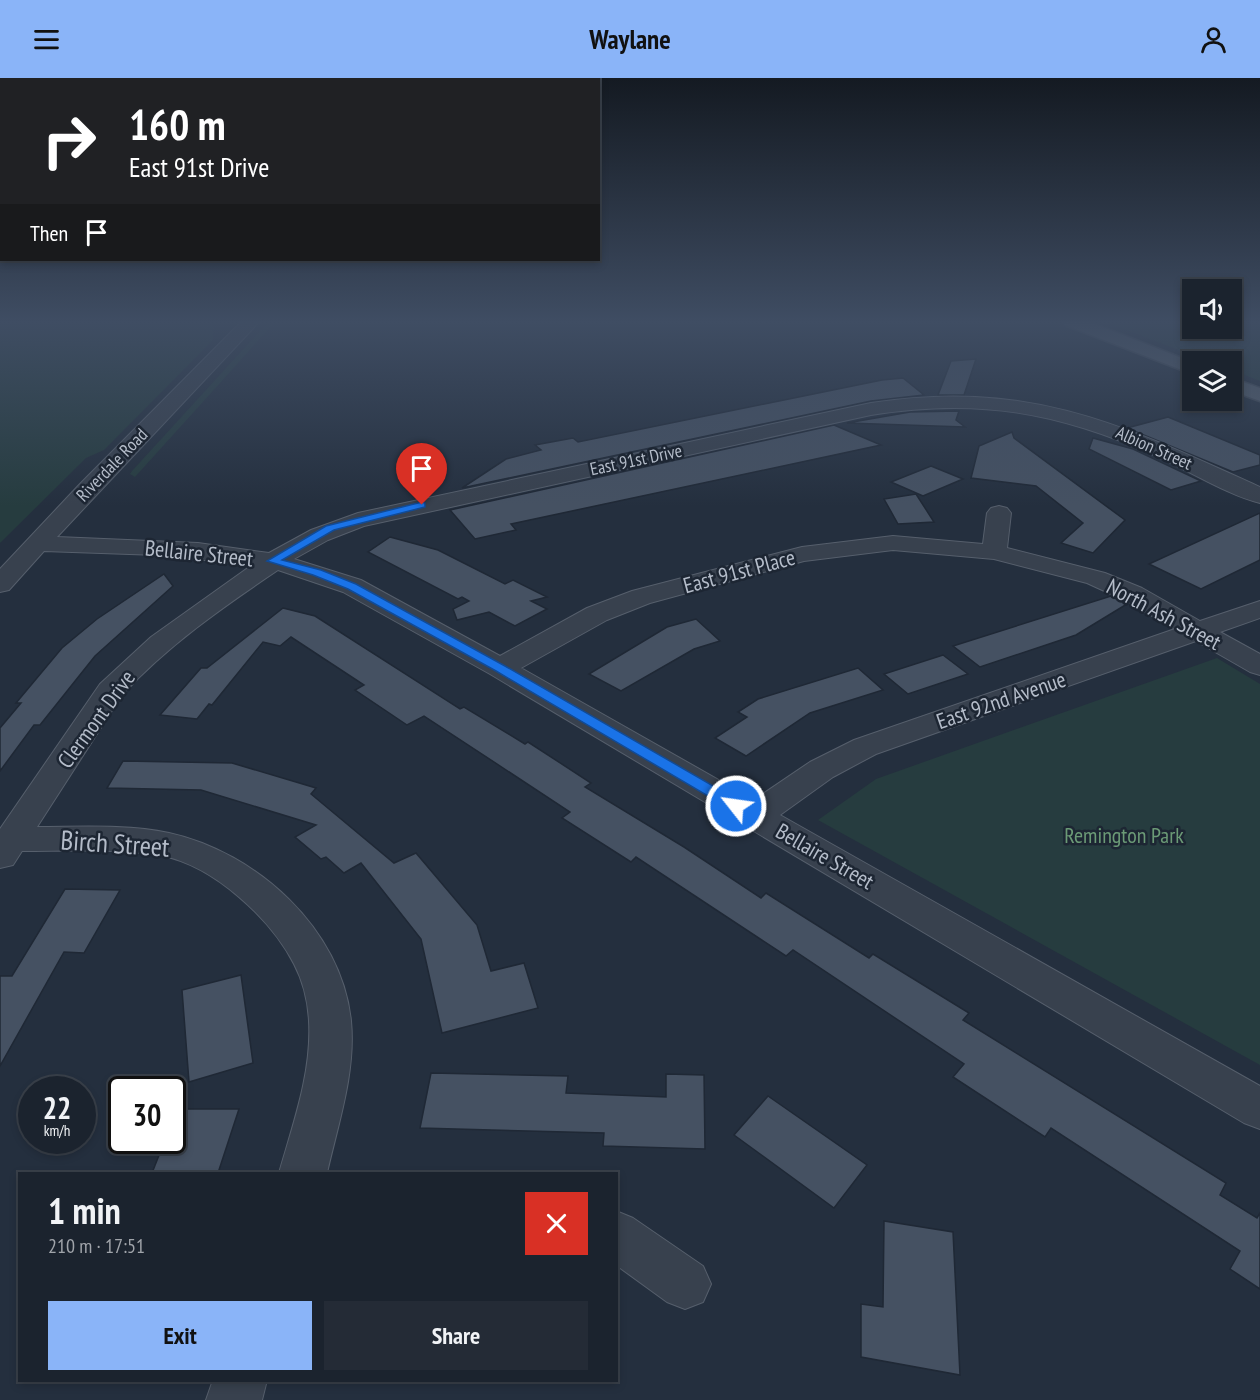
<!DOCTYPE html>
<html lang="en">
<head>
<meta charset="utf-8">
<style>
  :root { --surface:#1b232e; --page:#242b36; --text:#f1f3f6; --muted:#a0a4aa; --line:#39404a; --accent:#8ab4f8 }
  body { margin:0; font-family:"PT Sans Narrow",sans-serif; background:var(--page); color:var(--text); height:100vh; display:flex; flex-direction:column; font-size:22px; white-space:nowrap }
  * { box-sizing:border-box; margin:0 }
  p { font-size:20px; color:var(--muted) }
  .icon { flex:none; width:33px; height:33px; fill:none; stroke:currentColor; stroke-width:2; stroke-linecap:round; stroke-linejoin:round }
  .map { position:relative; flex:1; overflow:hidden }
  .panel { position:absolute; left:18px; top:1094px; width:600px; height:210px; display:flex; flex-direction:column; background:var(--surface); border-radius:0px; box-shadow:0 3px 9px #0003,0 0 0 2px var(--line) }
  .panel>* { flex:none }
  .banner { position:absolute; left:0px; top:0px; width:600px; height:183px; box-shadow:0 3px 9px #0003,0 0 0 2px var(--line); background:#202124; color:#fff; overflow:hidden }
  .controls { position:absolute; left:1182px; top:201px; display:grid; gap:12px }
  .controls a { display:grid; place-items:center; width:60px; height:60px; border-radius:0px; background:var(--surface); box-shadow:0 3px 9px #0003,0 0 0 2px var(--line); font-size:30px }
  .speed { position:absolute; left:18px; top:998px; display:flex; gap:12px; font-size:30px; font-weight:700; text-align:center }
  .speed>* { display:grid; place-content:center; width:78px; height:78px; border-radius:50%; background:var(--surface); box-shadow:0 3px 9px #0003,0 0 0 2px var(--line); line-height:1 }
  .speed small { font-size:15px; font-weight:400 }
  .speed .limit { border:3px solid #111; border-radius:9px; background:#fff; color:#111 }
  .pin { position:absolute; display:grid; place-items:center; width:51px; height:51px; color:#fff; margin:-62px -26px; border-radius:50% 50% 50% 0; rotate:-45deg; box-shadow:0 0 6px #0007 }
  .pin .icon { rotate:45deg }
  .me { position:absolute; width:66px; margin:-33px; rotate:300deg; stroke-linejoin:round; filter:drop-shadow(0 0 4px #0008) }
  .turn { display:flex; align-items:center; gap:21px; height:126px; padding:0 30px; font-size:27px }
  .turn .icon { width:78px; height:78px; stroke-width:2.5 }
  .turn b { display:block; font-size:42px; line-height:51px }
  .then { display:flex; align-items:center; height:57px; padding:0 30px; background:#0003; gap:12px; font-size:22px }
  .round { display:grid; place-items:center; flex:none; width:63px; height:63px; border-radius:0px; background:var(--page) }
  .headline { display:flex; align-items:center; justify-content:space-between; height:102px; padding:0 30px }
  h1 { font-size:36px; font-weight:700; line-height:45px }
  .action { display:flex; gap:12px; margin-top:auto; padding:12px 30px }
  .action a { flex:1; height:69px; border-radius:0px; background:var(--accent); color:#111; font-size:24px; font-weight:700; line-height:69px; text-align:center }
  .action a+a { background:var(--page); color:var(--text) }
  header { display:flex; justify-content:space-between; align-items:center; height:78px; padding:0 30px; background:var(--accent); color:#111; font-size:27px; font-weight:700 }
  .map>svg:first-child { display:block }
  .green { fill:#263c3f }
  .building { fill:#455162; stroke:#1f2835; stroke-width:1.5 }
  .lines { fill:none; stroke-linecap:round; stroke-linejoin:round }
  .minor-casing { stroke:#565f6c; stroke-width:2 }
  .major-casing { stroke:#414a57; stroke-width:3 }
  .minor { fill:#38414e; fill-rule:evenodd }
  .major { fill:#56606e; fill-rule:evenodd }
  .route { fill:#1a73e8; stroke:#114b97; stroke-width:1.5 }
  .labels { text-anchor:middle; stroke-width:5; stroke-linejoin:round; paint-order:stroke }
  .far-street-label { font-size:18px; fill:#b4bcc9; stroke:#1d2633 }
  .street-label { font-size:22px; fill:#b4bcc9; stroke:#1d2633 }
  .park-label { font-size:22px; fill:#6b9a76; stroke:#1d2633 }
  .near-street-label { font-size:27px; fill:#b4bcc9; stroke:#1d2633 }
</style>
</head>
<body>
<header><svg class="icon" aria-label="menu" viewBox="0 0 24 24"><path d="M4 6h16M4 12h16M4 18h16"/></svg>Waylane<svg class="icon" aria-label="person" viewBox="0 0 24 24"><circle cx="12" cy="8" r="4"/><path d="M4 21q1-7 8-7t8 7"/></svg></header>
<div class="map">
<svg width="1260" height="1322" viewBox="0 0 1260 1322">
  <rect width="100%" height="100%" fill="#242f3e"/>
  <g class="green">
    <polygon points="0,243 214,243 213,262 104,372 86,380 0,465"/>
    <polygon points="269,243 276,243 135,399 130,396 132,393"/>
    <polygon points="1102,243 1192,243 1192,250 1232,250 1232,243 1260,243 1260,303 1232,292 1232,284 1208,283"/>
    <polygon points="1217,580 1260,606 1260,987 818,742 876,701"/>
  </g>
  <g class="building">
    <polygon points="976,281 964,317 938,317 951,283"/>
    <polygon points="903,300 924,317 871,323 462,410 506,381 541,372 535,367 573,360 578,364 882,302"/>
    <polygon points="959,333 956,342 965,349 847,345 910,334"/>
    <polygon points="1168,339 1260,377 1260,387 1233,394 1127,350"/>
    <polygon points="834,347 881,367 511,446 516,452 475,461 450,432"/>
    <polygon points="1012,354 1014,360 1125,442 1093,475 1061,465 1083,445 1036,408 971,400 979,368"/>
    <polygon points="1093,360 1133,371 1201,403 1171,412 1089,371"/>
    <polygon points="931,388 963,401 923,418 891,404"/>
    <polygon points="916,416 934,444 898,446 884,421"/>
    <polygon points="1260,435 1260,482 1201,511 1149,486"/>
    <polygon points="390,459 438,472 505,506 513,502 547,519 531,523 547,531 515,548 489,534 457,542 453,531 469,523 462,519 458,521 368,474"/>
    <polygon points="164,496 173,508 95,578 40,647 34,647 0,693 0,650 21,625 16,625 62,570 97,541"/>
    <polygon points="1111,518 1127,526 1076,557 980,589 953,568"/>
    <polygon points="283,530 315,538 460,631 464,629 525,666 528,664 591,705 585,709 684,769 761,820 766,815 869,880 873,876 969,935 963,942 1226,1105 1220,1117 1257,1140 1260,1135 1260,1211 1230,1191 1240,1173 1051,1050 1045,1059 953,999 964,986 793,872 786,878 636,779 631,784 562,740 570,734 424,638 407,647 355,612 364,607 291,559 280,568 263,564 212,627 209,626 197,641 160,637 201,590 207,590"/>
    <polygon points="696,541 720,563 694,571 621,613 589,596 667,549"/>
    <polygon points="943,577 968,596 908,616 884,596"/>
    <polygon points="858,590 883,612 810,635 746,678 715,660 747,639 738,634 758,621"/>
    <polygon points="123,683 232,685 316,710 311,716 394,785 416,775 477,847 491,893 524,885 538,930 442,955 421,861 361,785 344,795 326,779 321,781 295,759 316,747 201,712 107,710"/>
    <polygon points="65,811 120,812 84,875 64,874 0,988 0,898 12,898"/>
    <polygon points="241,897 253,985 189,1004 182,912"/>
    <polygon points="431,995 568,998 566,1015 666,1019 666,996 704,997 705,1071 603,1068 604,1055 420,1050"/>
    <polygon points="768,1018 867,1087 834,1130 734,1057"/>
    <polygon points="178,1031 239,1031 218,1095 152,1095 165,1062 172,1062 172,1044"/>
    <polygon points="884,1143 953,1154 960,1297 861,1279 861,1226 883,1229"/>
  </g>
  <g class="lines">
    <g class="minor-casing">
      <g id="minor">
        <path d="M 242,243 L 260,243 L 57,459 L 198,465 L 269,475 L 311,452 L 358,435 L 871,325 C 1028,301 1121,346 1260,409 L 1260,425 C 1227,417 1188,392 1156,378 C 1058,334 978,320 871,337 L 364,448 L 328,462 L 294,481 L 361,502 L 500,578 L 587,530 L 632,513 L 802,469 L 893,458 L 983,466 L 987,435 L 991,430 L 999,428 L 1007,430 L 1011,435 L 1007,470 L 1105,495 L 1142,510 L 1200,543 L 1260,523 L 1260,540 L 1220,554 L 1260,576 L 1260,597 L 1250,594 L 1196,563 L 876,676 L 833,699 L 780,737 L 1260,1008 L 1260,1051 L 1244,1045 L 490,596 L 343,514 L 278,492 C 223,529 167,568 122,617 L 37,749 C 80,749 127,746 169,755 C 256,774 342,851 351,943 C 356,994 338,1046 327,1095 L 279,1095 C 293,1046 312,994 309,943 C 308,924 303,903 294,886 C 271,841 214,788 163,778 C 118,770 68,773 22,773 L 13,787 L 0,790 L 0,751 L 100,606 L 151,559 L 252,487 L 158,477 L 44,473 L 9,512 L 0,514 L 0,491 L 79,407 ZM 893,472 L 994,481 L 1087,505 L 1124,522 L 1175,551 L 854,662 L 810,684 L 754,722 L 521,590 L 607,542 L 650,525 L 804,483 Z"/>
        <polygon points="616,1133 633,1140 703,1188 711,1206 703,1224 685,1231 667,1224 616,1187"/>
        <polygon points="213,1302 267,1302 262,1322 206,1322"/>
      </g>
    </g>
    <g class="major-casing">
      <g id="major">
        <polygon points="1063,243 1087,243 1192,284 1192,296 1065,247"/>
        <polygon points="1232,300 1260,310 1260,323 1232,313"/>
      </g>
    </g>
    <use href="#minor" class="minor"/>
    <use href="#major" class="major"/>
  </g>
  <linearGradient id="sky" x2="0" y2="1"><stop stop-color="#141a22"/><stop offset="0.57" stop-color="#3f4d63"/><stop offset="1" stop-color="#3f4d63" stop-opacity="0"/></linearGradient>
  <rect width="1260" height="428" fill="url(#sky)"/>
  <polygon class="route" points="422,424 425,425 425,429 334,452 282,482 321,492 356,506 505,588 741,724 743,728 741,731 730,731 496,593 348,511 313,497 267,483 326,448"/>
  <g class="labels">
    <g class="far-street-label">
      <text transform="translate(1154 370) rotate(24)" y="6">Albion Street</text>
      <text transform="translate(636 382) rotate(-12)" y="6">East 91st Drive</text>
      <text transform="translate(112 387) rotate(-46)" y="6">Riverdale Road</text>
    </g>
    <g class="street-label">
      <text transform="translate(199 475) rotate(6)" y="8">Bellaire Street</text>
      <text transform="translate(739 493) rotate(-15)" y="8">East 91st Place</text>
      <text transform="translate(1164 536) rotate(28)" y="8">North Ash Street</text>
      <text transform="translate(1001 622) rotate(-19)" y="8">East 92nd Avenue</text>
      <text transform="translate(96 641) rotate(-54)" y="8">Clermont Drive</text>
      <text transform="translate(825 778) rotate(30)" y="8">Bellaire Street</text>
    </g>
    <g class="park-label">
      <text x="1124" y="765">Remington Park</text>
    </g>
    <g class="near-street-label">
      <text transform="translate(115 766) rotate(4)" y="9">Birch Street</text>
    </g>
  </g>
</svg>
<div class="controls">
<a><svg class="icon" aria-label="sound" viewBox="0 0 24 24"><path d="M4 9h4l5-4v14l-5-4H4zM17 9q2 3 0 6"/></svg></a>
<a><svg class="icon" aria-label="layers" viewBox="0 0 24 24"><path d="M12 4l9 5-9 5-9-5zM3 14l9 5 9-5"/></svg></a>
</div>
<div class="speed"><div>22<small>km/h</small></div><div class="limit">30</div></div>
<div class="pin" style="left:422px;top:427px;background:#d93025"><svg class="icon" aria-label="arrive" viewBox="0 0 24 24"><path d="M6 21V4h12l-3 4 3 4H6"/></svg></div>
<svg class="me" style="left:736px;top:728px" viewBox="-20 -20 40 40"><circle r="17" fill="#1a73e8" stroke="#fff" stroke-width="3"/><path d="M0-11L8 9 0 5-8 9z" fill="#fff"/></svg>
<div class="banner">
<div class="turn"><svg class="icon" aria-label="right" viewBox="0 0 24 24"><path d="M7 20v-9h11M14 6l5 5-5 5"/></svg><div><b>160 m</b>East 91st Drive</div></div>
<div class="then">Then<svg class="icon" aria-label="arrive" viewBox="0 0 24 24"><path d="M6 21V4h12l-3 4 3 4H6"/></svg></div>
</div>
<section class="panel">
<div class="headline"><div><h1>1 min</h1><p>210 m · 17:51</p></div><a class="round" style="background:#d93025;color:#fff"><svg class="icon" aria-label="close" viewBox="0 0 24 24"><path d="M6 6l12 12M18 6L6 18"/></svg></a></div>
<div class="action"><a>Exit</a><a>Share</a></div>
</section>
</div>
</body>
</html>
